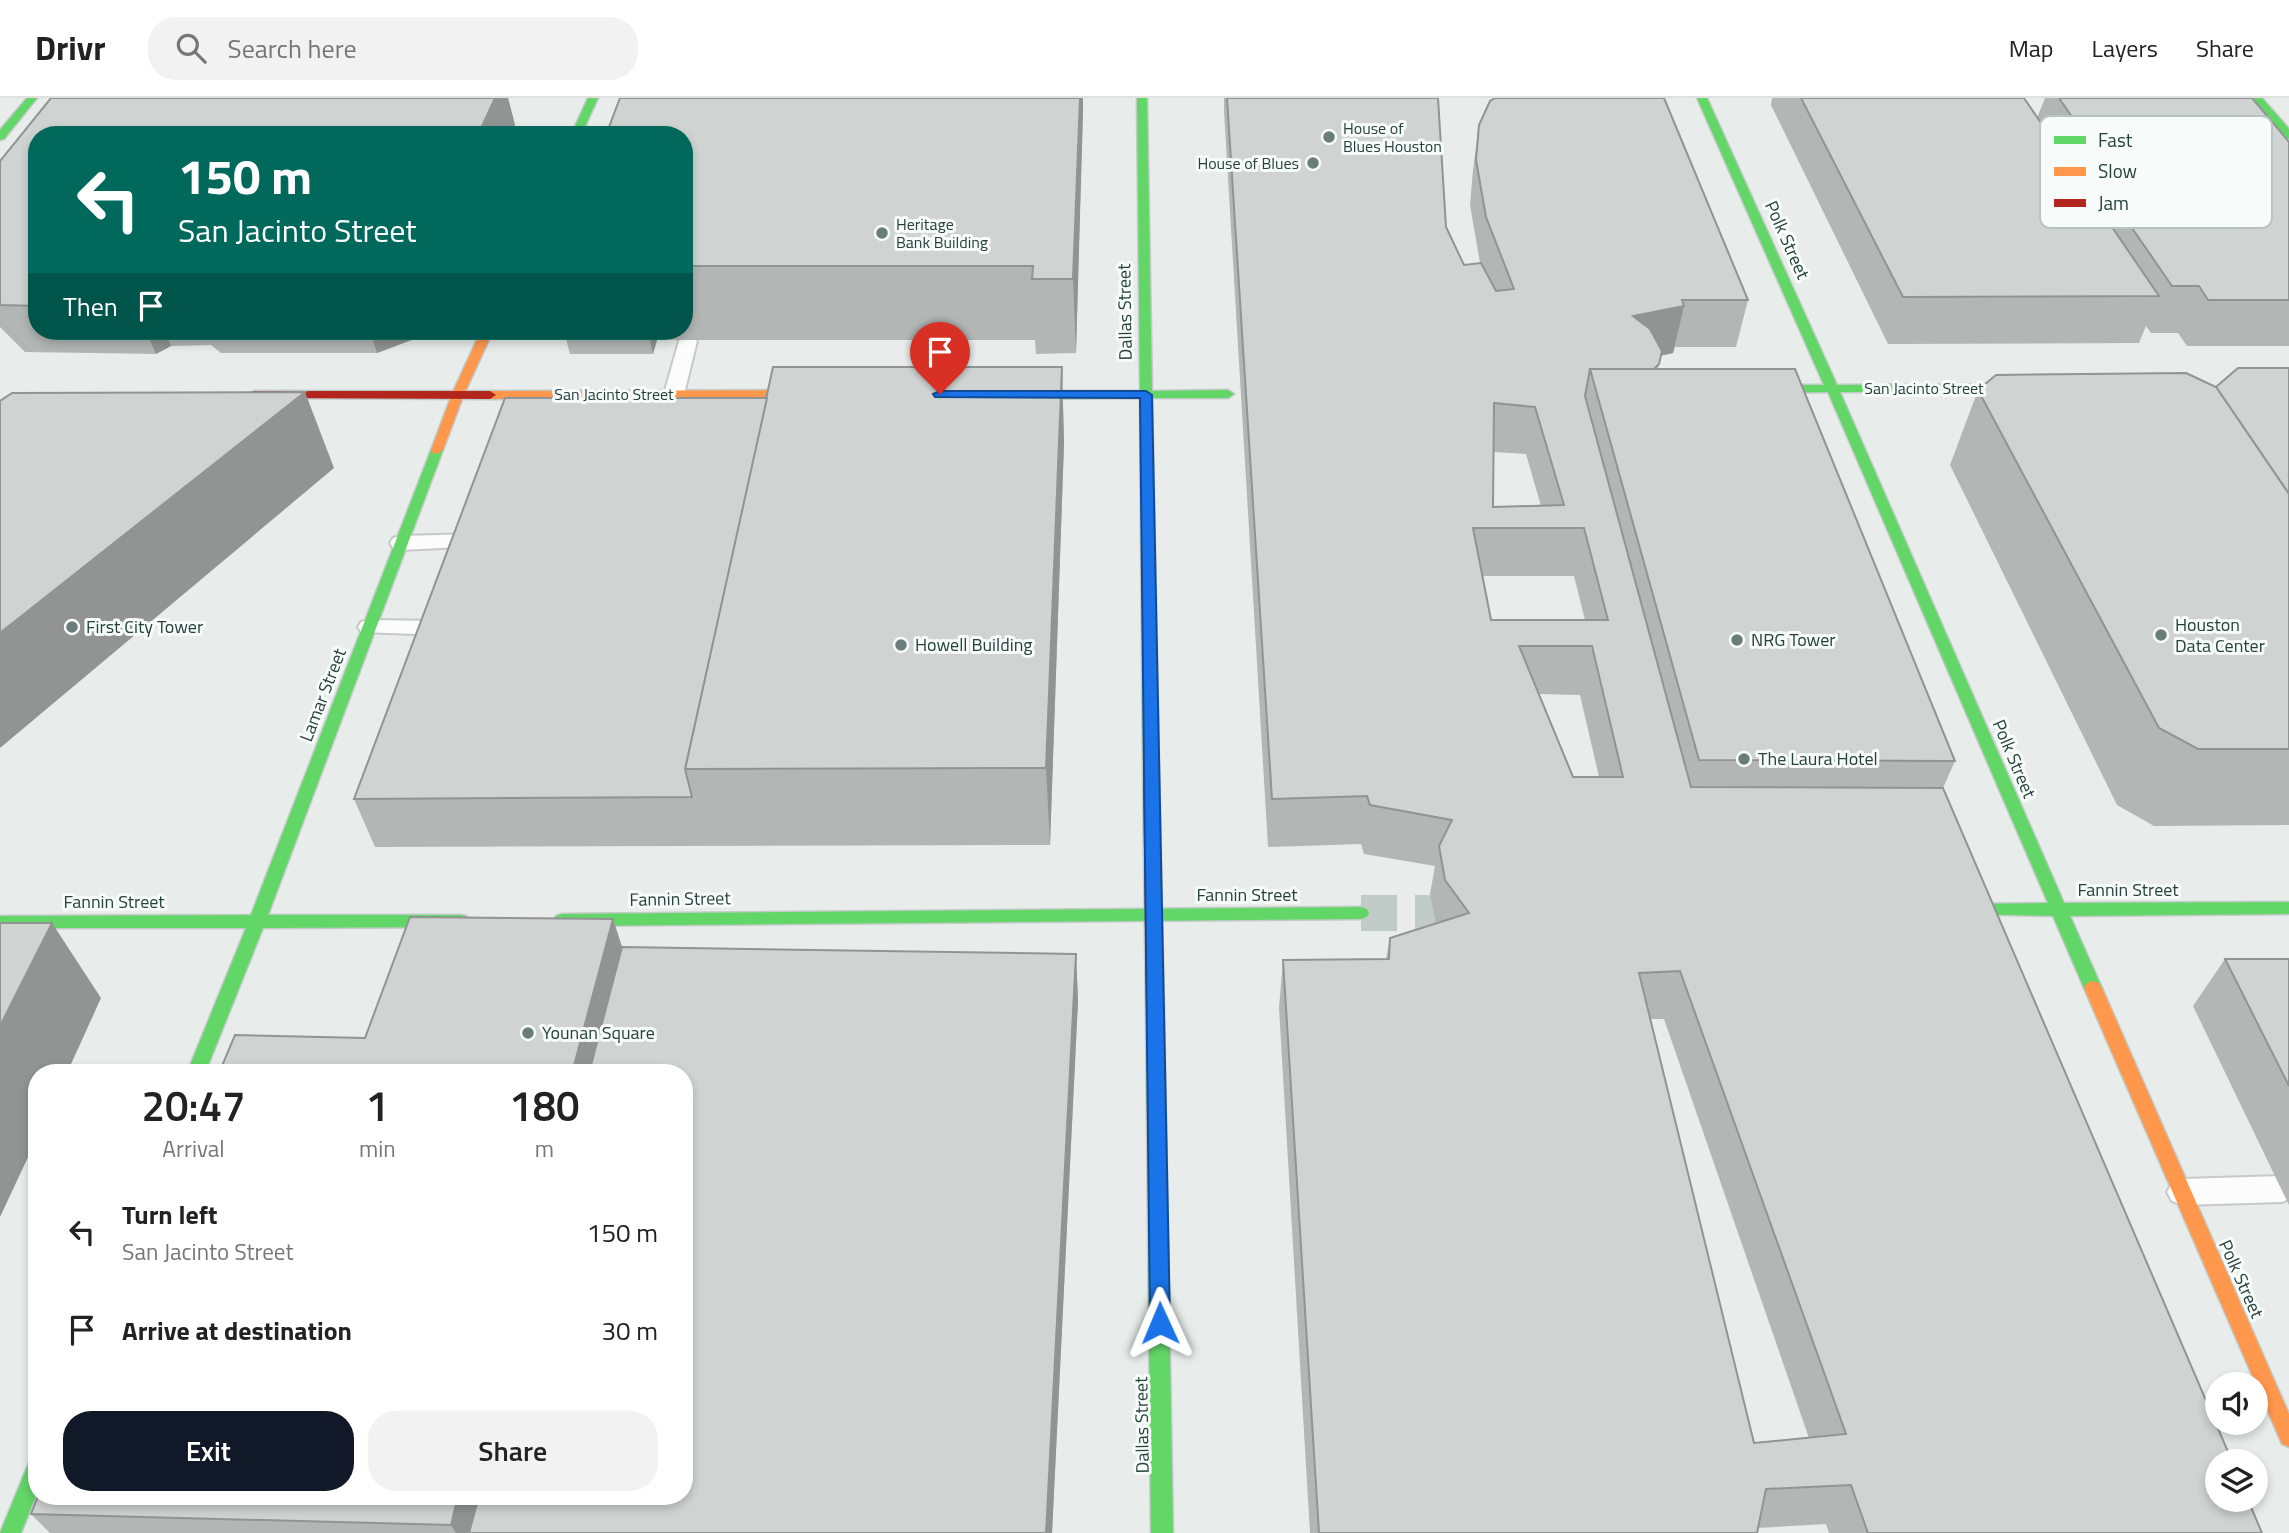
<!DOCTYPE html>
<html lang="en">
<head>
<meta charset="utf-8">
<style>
  :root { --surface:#fff; --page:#f2f2f2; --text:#222; --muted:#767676; --line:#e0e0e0; --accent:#111827 }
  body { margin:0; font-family:"Titillium Web",sans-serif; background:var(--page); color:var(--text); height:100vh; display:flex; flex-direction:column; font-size:26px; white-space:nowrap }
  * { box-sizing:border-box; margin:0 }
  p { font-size:23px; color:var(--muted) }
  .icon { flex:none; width:38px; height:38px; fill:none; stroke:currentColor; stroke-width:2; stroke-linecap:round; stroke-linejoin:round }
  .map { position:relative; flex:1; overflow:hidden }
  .side { position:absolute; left:28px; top:966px; width:665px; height:441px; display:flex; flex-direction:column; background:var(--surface); border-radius:28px; box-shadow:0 4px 10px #0003 }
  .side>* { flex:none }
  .banner { position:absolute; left:28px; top:28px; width:665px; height:214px; border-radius:28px; box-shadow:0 4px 10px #0003; background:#00695c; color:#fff; overflow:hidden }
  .fabs { position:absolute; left:2205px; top:1274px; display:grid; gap:14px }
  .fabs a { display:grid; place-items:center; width:63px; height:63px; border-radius:50%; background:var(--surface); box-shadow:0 4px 10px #0003; font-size:35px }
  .pin { position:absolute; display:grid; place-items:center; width:60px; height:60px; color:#fff; margin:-72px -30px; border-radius:50% 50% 50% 0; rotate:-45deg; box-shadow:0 0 7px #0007 }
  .pin .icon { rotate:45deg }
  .me { position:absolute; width:77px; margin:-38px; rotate:359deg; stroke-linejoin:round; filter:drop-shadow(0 0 5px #0008) }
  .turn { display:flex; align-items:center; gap:24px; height:147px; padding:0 35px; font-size:32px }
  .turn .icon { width:91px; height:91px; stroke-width:2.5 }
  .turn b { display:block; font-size:49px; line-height:60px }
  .then { display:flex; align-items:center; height:66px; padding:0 35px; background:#0003; gap:14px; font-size:26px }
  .eta { display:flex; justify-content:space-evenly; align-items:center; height:119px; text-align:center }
  .eta b { font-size:42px; font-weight:600; line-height:49px }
  .primary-button { display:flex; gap:14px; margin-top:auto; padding:14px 35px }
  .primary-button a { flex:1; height:80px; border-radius:28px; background:var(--accent); color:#fff; font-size:28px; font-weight:600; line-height:80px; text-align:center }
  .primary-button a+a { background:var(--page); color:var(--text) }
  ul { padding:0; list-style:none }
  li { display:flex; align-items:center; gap:21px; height:98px; padding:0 35px }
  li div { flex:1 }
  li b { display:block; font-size:26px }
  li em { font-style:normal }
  header { display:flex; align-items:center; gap:42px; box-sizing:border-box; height:98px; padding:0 35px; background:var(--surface); border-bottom:2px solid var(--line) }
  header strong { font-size:33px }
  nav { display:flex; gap:38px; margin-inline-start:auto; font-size:24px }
  .search { width:490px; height:63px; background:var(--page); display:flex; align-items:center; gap:18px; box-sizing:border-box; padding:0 24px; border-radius:28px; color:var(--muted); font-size:26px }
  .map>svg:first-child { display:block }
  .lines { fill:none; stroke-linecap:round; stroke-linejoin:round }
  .primary-tunnel { stroke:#c1cbc8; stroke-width:36; stroke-dasharray:36 18; stroke-linecap:butt }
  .lane-casing { stroke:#c5cac8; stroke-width:4 }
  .fast-casing { stroke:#c3cbc8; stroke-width:3 }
  .slow-casing { stroke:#c3cbc8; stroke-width:3 }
  .jam-casing { stroke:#c3cbc8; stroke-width:3 }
  .lane { fill:#fcfcfc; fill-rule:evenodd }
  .fast { fill:#63d668; fill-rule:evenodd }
  .slow { fill:#ff974d; fill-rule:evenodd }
  .jam { fill:#b3261e; fill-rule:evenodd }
  .wall { fill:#b2b6b5; fill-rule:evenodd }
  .shaded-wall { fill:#919493 }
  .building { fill:#cfd4d2; stroke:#919493; stroke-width:2; fill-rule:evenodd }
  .route { fill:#1a73e8; stroke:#114b97; stroke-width:2 }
  .poi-dot { fill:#697e78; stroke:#f7fbf9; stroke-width:2.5 }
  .labels { text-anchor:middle; stroke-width:6; stroke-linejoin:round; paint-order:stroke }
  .far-poi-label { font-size:16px; fill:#24423a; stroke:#f7fbf9; text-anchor:start }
  .far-street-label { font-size:16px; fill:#24423a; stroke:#f7fbf9 }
  .street-label { font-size:18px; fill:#24423a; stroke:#f7fbf9 }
  .poi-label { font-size:18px; fill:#24423a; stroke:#f7fbf9; text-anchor:start }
  .key { fill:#f7fbf9; stroke:#b8c4c0; stroke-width:2 }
  .key-label { font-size:19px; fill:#24423a }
</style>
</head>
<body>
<header>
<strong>Drivr</strong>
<div class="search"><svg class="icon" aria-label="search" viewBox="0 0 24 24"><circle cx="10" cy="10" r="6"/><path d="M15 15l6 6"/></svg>Search here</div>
<nav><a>Map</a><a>Layers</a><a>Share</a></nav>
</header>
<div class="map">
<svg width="2289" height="1435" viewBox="0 0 2289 1435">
  <rect width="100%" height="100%" fill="#e8edeb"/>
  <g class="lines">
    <polyline class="primary-tunnel" points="1361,815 1485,815"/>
    <g class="lane-casing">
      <g id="lane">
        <polygon points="688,237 697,243 684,296 681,300 667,300 664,296 679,243"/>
        <polygon points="475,436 483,438 486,443 483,448 401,452 393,450 390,445 393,440 401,438"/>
        <polygon points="369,522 443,523 451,525 454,530 451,535 443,537 361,534 358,529 361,524"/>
        <polygon points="2282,1078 2289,1081 2289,1101 2282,1104 2182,1107 2172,1103 2167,1094 2172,1085 2182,1081"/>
      </g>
    </g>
    <g class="fast-casing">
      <g id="fast">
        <polygon points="27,0 37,0 4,41 0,42 0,32"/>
        <polygon points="588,0 598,0 581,37 571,37"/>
        <polygon points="1137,0 1147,0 1152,293 1228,292 1234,296 1228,300 1152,300 1159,671 1151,677 1143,671 1140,300 1010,301 1004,297 1010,293 1140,293"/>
        <polygon points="1697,0 1707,0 1837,287 2031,286 2037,290 2031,294 1840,294 2064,805 2289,804 2289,816 2070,818 2102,890 2099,895 2093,897 2087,895 2084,890 2053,818 1962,816 1960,812 1962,808 1968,806 2048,805 1828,294 1752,295 1746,291 1752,287 1824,287"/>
        <polygon points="2252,0 2262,0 2289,31 2289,41 2285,40"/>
        <polygon points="437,348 443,352 268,817 460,817 466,818 468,823 466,828 460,829 263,830 205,975 187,975 246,830 0,830 0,818 251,817 431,352"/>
        <polygon points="1361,809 1367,811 1369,815 1367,819 1361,821 562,828 556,826 554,822 556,818 562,816"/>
        <polygon points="1155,907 1161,909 1164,914 1173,1435 1151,1435 1146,914 1149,909"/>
        <polygon points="37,1359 37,1395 21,1435 0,1435 30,1362"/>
      </g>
    </g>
    <g class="slow-casing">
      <g id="slow">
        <polygon points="481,233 493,233 464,296 443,352 437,356 432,355 431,352 452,296"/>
        <polygon points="820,292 826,296 824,299 490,301 484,297 490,293"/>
        <polygon points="2093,883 2099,885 2102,890 2289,1316 2289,1349 2282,1346 2084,890 2087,885"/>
      </g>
    </g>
    <g class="jam-casing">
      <g id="jam">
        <polygon points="254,293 490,293 496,297 490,301 250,300 248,297"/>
        <polygon points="1151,665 1159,671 1164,914 1161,919 1155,921 1149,919 1146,914 1143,671"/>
      </g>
    </g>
    <use href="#lane" class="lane"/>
    <use href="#fast" class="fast"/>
    <use href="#slow" class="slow"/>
    <use href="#jam" class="jam"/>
  </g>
  <g class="wall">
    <polygon points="51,0 508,0 515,27 510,37 37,37 37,233 420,233 417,240 377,255 221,255 211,247 171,248 156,256 25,254 0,229 0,63"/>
    <polygon points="620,0 1083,0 1076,255 1036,256 1035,242 657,242 653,256 570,256 564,233 684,233 684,37"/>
    <path d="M 1224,0 L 1438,0 L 1446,129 L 1464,167 L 1480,165 L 1470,107 L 1473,72 L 1479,27 L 1748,202 L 1736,249 L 1675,249 L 1673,255 L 1661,258 L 1658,271 L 1955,663 L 1943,690 L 2262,1435 L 1829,1435 L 1826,1426 L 1758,1430 L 1757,1435 L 1310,1435 L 1279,910 L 1283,862 L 1386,861 L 1390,840 L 1436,825 L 1430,796 L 1435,768 L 1364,756 L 1361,746 L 1268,749 L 1224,13 ZM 1494,354 L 1526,356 L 1541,408 L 1493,409 ZM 1483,478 L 1574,478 L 1585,522 L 1491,522 ZM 1539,596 L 1580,597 L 1599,679 L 1573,679 ZM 1650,921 L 1664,921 L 1809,1340 L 1754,1345 Z"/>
    <polygon points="1772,0 2024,0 2037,20 2045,0 2252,0 2289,44 2289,248 2187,248 2178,235 2151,235 2146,228 2139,245 1888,246 1771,7"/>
    <polygon points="1062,269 1064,345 1050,747 375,749 354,701 767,300"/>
    <polygon points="2289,270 2289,727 2154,728 2117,707 1950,367 1978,292 2216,289"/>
    <polygon points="613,821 622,849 1076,856 1078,903 1052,1435 50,1435 31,1416 365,940"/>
    <polygon points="2225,861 2289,861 2289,1107 2193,908"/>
  </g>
  <g class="shaded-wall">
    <polygon points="490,0 508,0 515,27 510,37 478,37"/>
    <polygon points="1080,0 1083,0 1083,16 1076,255 1073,181"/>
    <polygon points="1684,208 1673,255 1623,265 1633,218"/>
    <polygon points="146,233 165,233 171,248 156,256"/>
    <polygon points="370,233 420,233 417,240 377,255"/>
    <polygon points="648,233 655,233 657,242 653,256"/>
    <polygon points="1062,269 1064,345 1050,747 1046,670"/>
    <polygon points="305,294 334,370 0,650 0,535"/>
    <polygon points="613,821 637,896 617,975 572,975"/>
    <polygon points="52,825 101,900 67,975 37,975 37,1040 0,1119 0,928"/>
    <polygon points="1076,856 1078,903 1052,1435 1046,1435"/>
    <polygon points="458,1398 512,1398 503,1435 456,1435 451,1427"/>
  </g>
  <g class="building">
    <polygon points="51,0 495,0 478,37 37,37 37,208 1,207 0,206 0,63"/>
    <polygon points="620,0 1080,0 1073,181 1032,181 1033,168 684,168 684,37 606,37"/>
    <path d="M 1227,0 L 1438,0 L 1446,129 L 1464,167 L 1481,165 L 1496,193 L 1514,191 L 1486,119 L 1476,62 L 1479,27 L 1490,3 L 1495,0 L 1664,0 L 1748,202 L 1682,202 L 1684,208 L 1633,218 L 1650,231 L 1662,253 L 1659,266 L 1654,271 L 1590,271 L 1585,298 L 1691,689 L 1943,690 L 2232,1363 L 2217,1363 L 2217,1402 L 2248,1402 L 2262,1435 L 1868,1435 L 1851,1387 L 1766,1391 L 1757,1435 L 1319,1435 L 1283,862 L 1389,861 L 1390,840 L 1469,815 L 1445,782 L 1439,748 L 1452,722 L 1370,707 L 1367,698 L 1272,701 ZM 1494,305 L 1535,309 L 1564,407 L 1493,409 ZM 1473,430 L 1584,430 L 1608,522 L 1491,522 ZM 1519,548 L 1592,548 L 1623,679 L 1573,679 ZM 1680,873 L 1846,1336 L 1754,1345 L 1639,875 Z"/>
    <polygon points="1801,0 2024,0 2159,198 1903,199"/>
    <polygon points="2059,0 2252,0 2289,44 2289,202 2208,202 2199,188 2172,188 2083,59 2100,60"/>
    <polygon points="773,269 1062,269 1046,670 685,671"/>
    <polygon points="2238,270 2289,270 2289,396 2216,289"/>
    <polygon points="1590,271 1795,271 1955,663 1699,662"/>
    <polygon points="2186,275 2216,289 2289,396 2289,651 2198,651 2159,630 1978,292 1996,277"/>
    <polygon points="305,294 0,535 0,303 12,295"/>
    <polygon points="505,300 767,300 685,671 692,699 354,701"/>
    <polygon points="410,819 613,821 572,975 219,975 235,937 365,940"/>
    <polygon points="0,825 52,825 0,928"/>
    <polygon points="622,849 1076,856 1046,1435 469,1435 479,1398 684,1398 684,975 589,975"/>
    <polygon points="2225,861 2289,861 2289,988"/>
    <polygon points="38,1398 458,1398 451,1427 31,1416"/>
  </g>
  <polygon class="route" points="940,293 1146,293 1152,297 1170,1225 1167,1232 1160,1234 1153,1232 1150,1225 1140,300 935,299 933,296"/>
  <g class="poi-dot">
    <circle cx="1329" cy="39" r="7"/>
    <circle cx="1313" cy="65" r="7"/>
    <circle cx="882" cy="135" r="7"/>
    <circle cx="72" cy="529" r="7"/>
    <circle cx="2161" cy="537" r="7"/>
    <circle cx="1737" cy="542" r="7"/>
    <circle cx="901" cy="547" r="7"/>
    <circle cx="1744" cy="661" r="7"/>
    <circle cx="528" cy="935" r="7"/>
  </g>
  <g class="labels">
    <g class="far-poi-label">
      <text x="1343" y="36">House of<tspan x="1343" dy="18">Blues Houston</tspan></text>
      <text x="1299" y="71" text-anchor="end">House of Blues</text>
      <text x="896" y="132">Heritage<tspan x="896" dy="18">Bank Building</tspan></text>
    </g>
    <g class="far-street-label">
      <text x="1924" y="296">San Jacinto Street</text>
      <text x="614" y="302">San Jacinto Street</text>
    </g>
    <g class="street-label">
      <text transform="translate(1787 142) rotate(66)" y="6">Polk Street</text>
      <text transform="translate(1125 214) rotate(-91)" y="6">Dallas Street</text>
      <text transform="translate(323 597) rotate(-69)" y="6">Lamar Street</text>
      <text transform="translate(2014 661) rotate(67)" y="6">Polk Street</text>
      <text x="2128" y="798">Fannin Street</text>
      <text x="1247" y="803">Fannin Street</text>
      <text transform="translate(680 801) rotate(-1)" y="6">Fannin Street</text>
      <text x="114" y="810">Fannin Street</text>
      <text transform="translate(2241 1181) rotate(66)" y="6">Polk Street</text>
      <text transform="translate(1142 1327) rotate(-91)" y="6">Dallas Street</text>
    </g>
    <g class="poi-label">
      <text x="2175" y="533">Houston<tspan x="2175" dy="21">Data Center</tspan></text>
      <text x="86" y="535">First City Tower</text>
      <text x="1751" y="548">NRG Tower</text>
      <text x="915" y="553">Howell Building</text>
      <text x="1758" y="667">The Laura Hotel</text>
      <text x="542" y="941">Younan Square</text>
    </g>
  </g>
  <rect x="2040" y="18" width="232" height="112" rx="10" class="key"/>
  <rect x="2054" y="38" width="32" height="8" fill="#63d668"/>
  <rect x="2054" y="69" width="32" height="9" fill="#ff974d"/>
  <rect x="2054" y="101" width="32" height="8" fill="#b3261e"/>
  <g class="key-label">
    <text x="2098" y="49">Fast</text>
    <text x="2098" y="80">Slow</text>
    <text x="2098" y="112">Jam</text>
  </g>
</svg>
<div class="fabs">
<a><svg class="icon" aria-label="sound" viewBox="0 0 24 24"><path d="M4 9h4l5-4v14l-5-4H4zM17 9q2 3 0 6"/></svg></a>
<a><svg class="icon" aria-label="layers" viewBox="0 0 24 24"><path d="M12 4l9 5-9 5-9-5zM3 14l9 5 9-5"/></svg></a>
</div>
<div class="pin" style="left:940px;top:296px;background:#d93025"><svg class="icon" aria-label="arrive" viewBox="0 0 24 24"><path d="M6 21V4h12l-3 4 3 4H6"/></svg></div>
<svg class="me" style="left:1160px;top:1225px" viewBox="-20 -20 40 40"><path d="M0-17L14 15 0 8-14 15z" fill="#1a73e8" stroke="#fff" stroke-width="4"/></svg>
<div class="banner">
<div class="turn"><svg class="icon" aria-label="left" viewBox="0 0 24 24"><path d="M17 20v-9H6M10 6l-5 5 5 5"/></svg><div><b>150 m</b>San Jacinto Street</div></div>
<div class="then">Then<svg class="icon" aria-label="arrive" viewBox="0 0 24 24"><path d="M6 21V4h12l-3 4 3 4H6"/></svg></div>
</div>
<section class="side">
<div class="eta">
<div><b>20:47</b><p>Arrival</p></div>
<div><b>1</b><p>min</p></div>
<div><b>180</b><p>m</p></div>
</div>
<ul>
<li><svg class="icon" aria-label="left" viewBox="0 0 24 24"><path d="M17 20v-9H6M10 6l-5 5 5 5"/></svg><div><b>Turn left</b><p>San Jacinto Street</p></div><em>150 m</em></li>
<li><svg class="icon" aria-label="arrive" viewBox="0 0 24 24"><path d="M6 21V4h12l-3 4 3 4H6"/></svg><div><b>Arrive at destination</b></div><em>30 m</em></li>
</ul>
<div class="primary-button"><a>Exit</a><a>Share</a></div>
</section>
</div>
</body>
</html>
